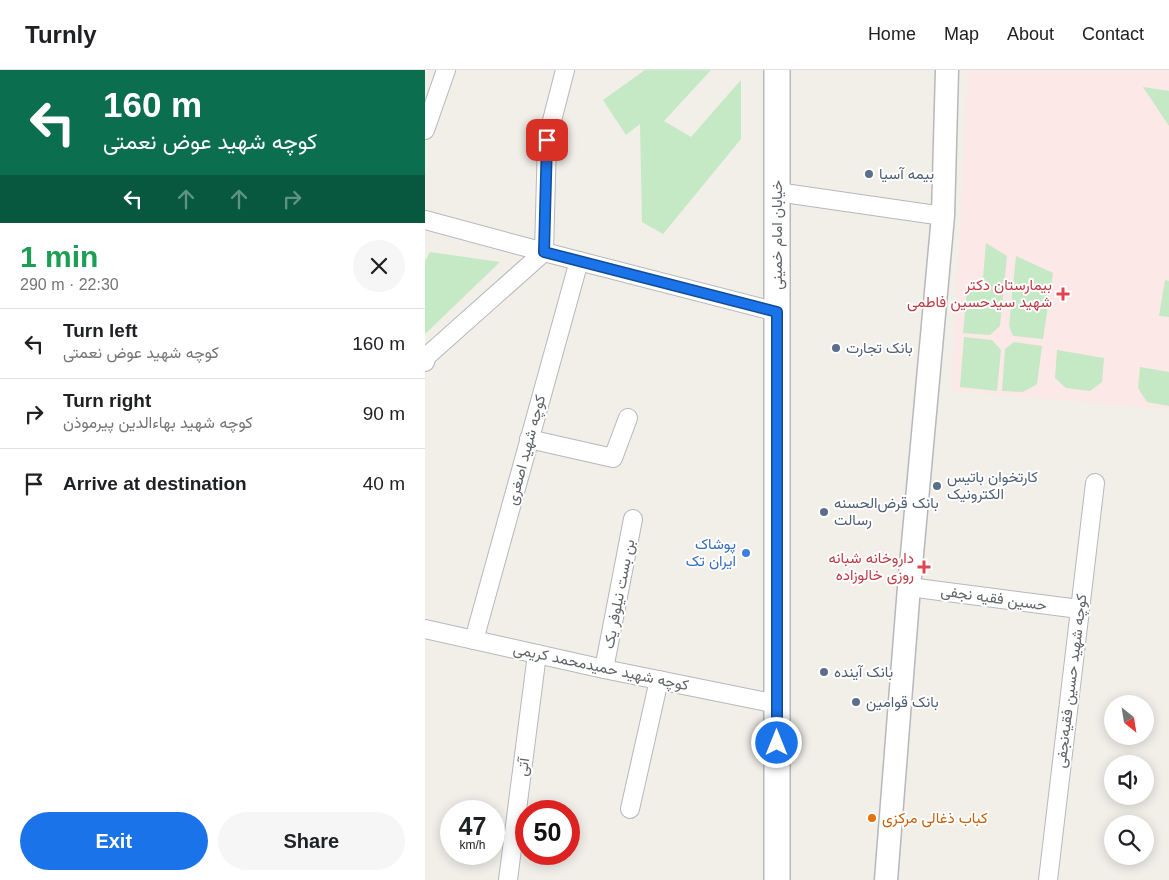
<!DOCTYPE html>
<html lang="en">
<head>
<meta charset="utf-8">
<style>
  :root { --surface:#fff; --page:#f6f6f6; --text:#202124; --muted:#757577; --line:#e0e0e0; --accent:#1a73e8 }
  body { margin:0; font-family:Arial,Vazirmatn,sans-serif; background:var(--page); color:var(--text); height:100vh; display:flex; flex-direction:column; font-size:19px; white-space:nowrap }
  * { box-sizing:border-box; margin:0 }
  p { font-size:16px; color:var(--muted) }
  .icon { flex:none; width:28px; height:28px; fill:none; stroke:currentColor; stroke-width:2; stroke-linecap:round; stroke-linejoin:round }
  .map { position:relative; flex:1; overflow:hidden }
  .panel { display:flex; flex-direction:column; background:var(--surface); width:425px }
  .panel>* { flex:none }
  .top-card { background:#0b6e4f; color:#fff; overflow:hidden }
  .needle { width:32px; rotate:150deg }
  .fabs { position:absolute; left:679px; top:625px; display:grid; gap:10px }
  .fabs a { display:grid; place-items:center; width:50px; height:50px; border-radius:50%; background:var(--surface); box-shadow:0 2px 12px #0003; font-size:25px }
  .speed { position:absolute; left:15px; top:730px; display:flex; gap:10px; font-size:25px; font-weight:700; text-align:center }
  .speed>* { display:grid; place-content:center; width:65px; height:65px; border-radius:50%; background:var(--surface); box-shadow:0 2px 12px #0003; line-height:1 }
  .speed small { font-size:12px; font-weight:400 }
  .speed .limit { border:8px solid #d22; background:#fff; color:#111 }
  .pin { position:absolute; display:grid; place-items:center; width:42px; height:42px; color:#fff; margin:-21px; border-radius:10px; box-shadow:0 2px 8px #0006 }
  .me { position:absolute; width:55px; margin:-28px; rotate:0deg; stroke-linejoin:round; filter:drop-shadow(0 0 4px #0008) }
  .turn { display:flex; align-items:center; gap:18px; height:105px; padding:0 20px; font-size:22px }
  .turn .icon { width:65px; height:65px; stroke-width:2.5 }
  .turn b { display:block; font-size:35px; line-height:42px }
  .lanes { display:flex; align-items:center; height:48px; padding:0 20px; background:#0003; justify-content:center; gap:25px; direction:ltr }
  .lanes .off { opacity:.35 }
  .round { display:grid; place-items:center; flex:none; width:52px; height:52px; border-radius:26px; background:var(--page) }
  .headline { display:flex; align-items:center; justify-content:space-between; height:85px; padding:0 20px }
  h1 { font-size:30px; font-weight:700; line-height:38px; color:#1e9e55 }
  .cta { display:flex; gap:10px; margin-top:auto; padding:10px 20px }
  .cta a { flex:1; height:58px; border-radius:30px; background:var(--accent); color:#fff; font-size:20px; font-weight:700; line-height:58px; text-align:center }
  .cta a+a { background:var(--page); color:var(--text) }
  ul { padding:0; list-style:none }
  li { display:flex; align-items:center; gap:15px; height:70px; padding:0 20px; border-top:1px solid var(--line) }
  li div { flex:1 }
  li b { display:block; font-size:19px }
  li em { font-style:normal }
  header { display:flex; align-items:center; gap:30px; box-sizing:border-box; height:70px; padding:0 25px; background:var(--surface); border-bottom:1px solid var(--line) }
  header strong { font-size:24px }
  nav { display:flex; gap:28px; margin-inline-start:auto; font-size:18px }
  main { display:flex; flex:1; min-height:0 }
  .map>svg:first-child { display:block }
  .medical { fill:#fce8e6 }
  .green { fill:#c5e8c5 }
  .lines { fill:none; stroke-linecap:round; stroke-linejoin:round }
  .minor-casing { stroke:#b5b8bc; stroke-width:20 }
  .tertiary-casing { stroke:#b5b8bc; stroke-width:25 }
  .secondary-casing { stroke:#b6babf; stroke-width:28 }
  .minor { stroke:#fff; stroke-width:18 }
  .tertiary { stroke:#fff; stroke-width:22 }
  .secondary { stroke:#fff; stroke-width:25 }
  .route-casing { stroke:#114b97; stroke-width:12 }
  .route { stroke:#1a73e8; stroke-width:9 }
  .service-dot { fill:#5c6f8a; stroke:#fff; stroke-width:2 }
  .health-dot { fill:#e0444e; stroke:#fff; stroke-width:2 }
  .shop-dot { fill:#3f7fe0; stroke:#fff; stroke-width:2 }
  .food-dot { fill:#e8710a; stroke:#fff; stroke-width:2 }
  .labels { text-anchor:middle; stroke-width:4; stroke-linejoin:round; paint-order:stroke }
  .service-label { font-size:15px; fill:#4e5e75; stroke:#fff; text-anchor:start }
  .street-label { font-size:15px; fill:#5f6368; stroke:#fff }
  .health-label { font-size:15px; fill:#be3a42; stroke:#fff; text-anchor:end }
  .shop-label { font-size:15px; fill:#366cbe; stroke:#fff; text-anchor:end }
  .food-label { font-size:15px; fill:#c56008; stroke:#fff; text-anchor:start }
</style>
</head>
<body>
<header>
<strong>Turnly</strong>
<nav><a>Home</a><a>Map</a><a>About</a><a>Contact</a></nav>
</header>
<main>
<section class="panel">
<div class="top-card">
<div class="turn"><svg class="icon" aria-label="left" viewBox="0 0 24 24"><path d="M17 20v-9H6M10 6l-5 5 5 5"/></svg><div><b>160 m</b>کوچه شهید عوض نعمتی</div></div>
<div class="lanes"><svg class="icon" aria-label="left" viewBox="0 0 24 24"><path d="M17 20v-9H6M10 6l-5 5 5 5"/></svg><svg class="icon off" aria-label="ahead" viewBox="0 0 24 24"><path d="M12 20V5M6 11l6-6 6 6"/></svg><svg class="icon off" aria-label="ahead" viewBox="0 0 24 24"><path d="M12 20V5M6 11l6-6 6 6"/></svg><svg class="icon off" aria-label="right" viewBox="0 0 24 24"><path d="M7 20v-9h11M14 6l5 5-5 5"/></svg></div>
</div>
<div class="headline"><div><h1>1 min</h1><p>290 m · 22:30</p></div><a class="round"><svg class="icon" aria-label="close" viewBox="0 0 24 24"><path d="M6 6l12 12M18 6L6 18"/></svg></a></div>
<ul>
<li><svg class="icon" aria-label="left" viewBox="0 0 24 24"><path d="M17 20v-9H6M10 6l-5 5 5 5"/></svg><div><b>Turn left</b><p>کوچه شهید عوض نعمتی</p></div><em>160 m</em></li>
<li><svg class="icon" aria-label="right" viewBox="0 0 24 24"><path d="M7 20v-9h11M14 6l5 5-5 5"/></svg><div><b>Turn right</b><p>کوچه شهید بهاءالدین پیرموذن</p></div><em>90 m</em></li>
<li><svg class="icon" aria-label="arrive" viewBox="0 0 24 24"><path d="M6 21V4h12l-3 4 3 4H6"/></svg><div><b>Arrive at destination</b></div><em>40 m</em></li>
</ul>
<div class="cta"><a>Exit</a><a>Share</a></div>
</section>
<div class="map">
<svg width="744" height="810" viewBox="0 0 744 810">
  <rect width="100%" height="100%" fill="#f1efe8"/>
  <polygon class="medical" points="543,0 744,0 744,339 527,321"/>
  <g class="green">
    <polygon points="220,0 286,0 239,51 266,67 316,10 316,69 238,164 217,152 215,54 201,65 178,30"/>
    <polygon points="718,17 744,21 744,56"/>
    <polygon points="561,173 582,186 575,256 565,265 538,263 542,218 557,219"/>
    <polygon points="5,182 75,192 0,264 0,191"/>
    <polygon points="591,186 628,203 618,269 588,266 584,256"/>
    <polygon points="740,210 744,211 744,247 734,246"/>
    <polygon points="539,267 567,270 576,280 572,321 535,317"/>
    <polygon points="589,272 617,276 612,314 598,322 577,321 580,279"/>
    <polygon points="632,280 679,288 677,312 665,321 641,318 630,308"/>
    <polygon points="715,297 744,302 744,336 722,332 713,318"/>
  </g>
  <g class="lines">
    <g class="minor-casing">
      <g id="minor">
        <polyline points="0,60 21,0"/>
        <polyline points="352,122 518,146"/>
        <polyline points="0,150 119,182 352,242"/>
        <polyline points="0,292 2,286 119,182 122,70 140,0"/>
        <polyline points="104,369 188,388 203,348"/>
        <polyline points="484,517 654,539"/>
        <polyline points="0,559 179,599 352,634"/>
        <polyline points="49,570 154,191"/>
        <polyline points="179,599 208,449"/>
        <polyline points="205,739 234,610"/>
        <polyline points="83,810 112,584"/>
        <polyline points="623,810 670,413"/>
      </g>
    </g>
    <g class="tertiary-casing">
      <polyline id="tertiary" points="461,810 484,517 518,146 522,0"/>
    </g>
    <g class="secondary-casing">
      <polyline id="secondary" points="352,810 352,0"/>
    </g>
    <use href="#minor" class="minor"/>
    <use href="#tertiary" class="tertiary"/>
    <use href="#secondary" class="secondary"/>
  </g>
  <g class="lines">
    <g class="route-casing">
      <polyline id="route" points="122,70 119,182 352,242 352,673"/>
    </g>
    <use href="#route" class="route"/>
  </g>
  <g class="service-dot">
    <circle cx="444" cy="104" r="5"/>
    <circle cx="411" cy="278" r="5"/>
    <circle cx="512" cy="416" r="5"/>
    <circle cx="399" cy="442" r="5"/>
    <circle cx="399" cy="602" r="5"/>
    <circle cx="431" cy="632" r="5"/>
  </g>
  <g class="health-dot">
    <path d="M635.5 216.5h5v5h5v5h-5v5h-5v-5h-5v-5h5z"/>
    <path d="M496.5 489.5h5v5h5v5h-5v5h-5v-5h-5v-5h5z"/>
  </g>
  <circle class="shop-dot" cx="321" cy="483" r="5"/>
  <circle class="food-dot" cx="447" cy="748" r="5"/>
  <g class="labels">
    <g class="service-label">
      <text x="454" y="109">بیمه آسیا</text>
      <text x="421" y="283">بانک تجارت</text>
      <text x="522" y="412">کارتخوان باتیس<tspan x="522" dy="17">الکترونیک</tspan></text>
      <text x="409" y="438">بانک قرض‌الحسنه<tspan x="409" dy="17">رسالت</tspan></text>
      <text x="409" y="607">بانک آینده</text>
      <text x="441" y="637">بانک قوامین</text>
    </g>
    <g class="street-label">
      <text transform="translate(352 165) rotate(-90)" y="5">خیابان امام خمینی</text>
      <text transform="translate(101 380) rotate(-75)" y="5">کوچه شهید اصغری</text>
      <text transform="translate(194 524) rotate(-79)" y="5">بن بست نیلوفر یک</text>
      <text transform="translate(569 528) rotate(8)" y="5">حسین فقیه نجفی</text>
      <text transform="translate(176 597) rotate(12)" y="5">کوچه شهید حمیدمحمد کریمی</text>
      <text transform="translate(646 611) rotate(-83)" y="5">کوچه شهید حسین فقیه‌نجفی</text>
      <text transform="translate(98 697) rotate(-83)" y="5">آتی</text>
    </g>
    <g class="health-label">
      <text x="627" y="220">بیمارستان دکتر<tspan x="627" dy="17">شهید سیدحسین فاطمی</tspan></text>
      <text x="489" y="493">داروخانه شبانه<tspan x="489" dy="17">روزی خالوزاده</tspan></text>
    </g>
    <g class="shop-label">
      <text x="311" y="479">پوشاک<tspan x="311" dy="17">ایران تک</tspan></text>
    </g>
    <g class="food-label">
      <text x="457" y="753">کباب ذغالی مرکزی</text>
    </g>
  </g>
</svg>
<div class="fabs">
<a><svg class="needle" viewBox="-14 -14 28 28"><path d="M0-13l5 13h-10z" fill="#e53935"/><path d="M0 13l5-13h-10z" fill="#757577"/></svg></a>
<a><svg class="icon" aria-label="sound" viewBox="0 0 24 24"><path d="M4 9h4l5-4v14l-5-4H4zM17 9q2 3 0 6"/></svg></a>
<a><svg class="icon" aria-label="search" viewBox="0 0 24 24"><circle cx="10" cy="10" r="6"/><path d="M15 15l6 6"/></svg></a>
</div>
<div class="speed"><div>47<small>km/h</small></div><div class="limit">50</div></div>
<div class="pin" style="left:122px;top:70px;background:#d93025"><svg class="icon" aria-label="arrive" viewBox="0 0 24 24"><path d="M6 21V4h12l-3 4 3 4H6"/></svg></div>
<svg class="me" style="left:352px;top:673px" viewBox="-20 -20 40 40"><circle r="17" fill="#1a73e8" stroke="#fff" stroke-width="3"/><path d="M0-11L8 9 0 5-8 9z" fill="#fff"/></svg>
</div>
</main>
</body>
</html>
